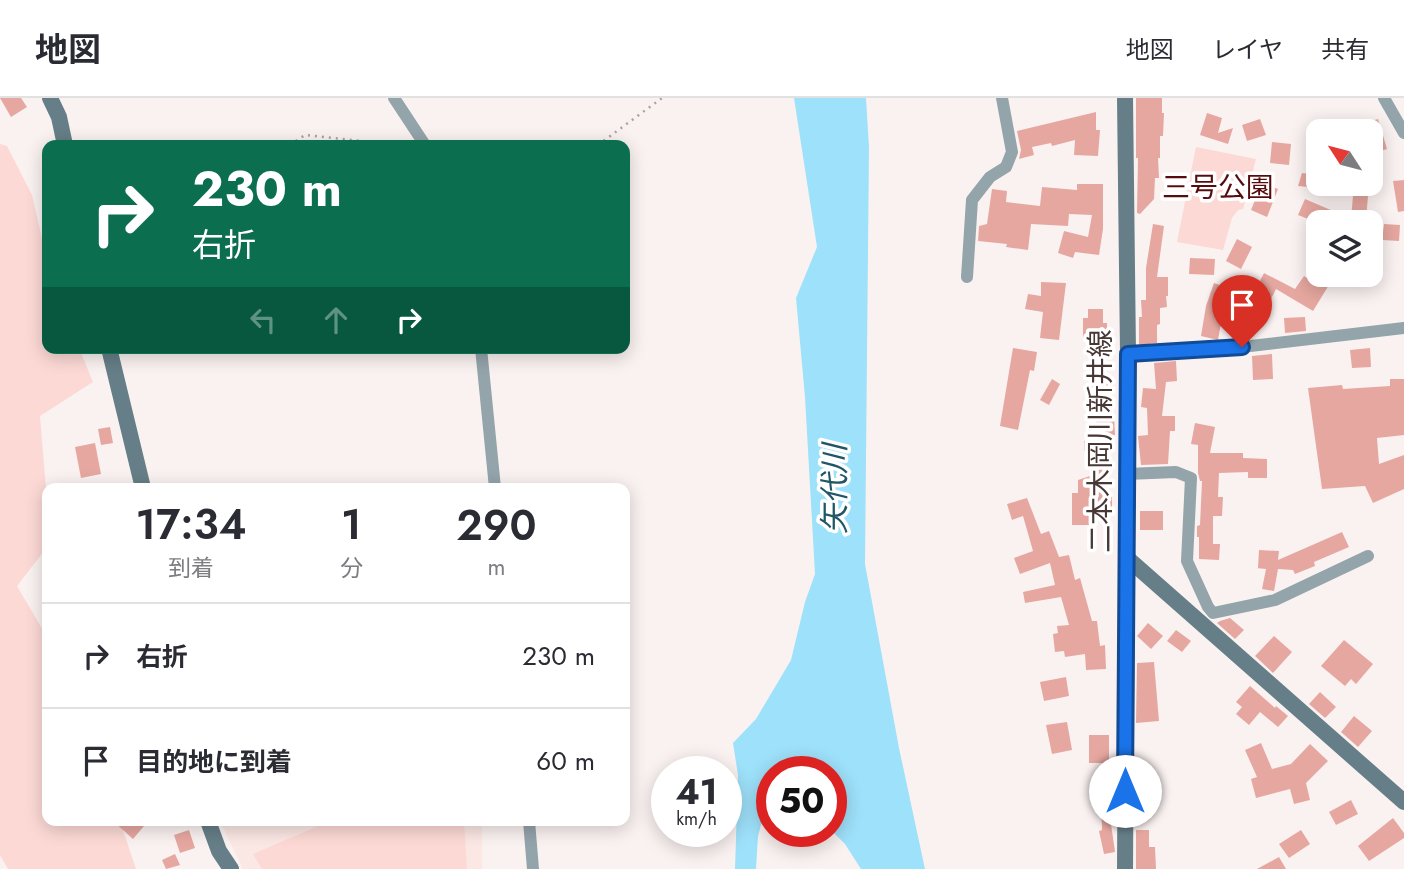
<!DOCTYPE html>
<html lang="ja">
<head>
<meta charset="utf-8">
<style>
  :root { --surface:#fff; --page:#f2f2f3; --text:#2b2b33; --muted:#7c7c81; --line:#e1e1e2 }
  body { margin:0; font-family:Jost,"Noto Sans JP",sans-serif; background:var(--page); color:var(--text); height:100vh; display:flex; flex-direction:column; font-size:26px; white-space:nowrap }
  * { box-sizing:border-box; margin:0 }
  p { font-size:23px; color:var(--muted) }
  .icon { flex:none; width:38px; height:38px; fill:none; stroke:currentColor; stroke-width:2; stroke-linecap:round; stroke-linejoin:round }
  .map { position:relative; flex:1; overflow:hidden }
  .drawer { position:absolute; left:42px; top:385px; width:588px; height:343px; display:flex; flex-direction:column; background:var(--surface); border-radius:14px; box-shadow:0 4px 18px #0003 }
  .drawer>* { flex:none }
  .banner { position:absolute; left:42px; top:42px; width:588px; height:214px; border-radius:14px; box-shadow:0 4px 18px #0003; background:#0b6e4f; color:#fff; overflow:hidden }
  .needle { width:46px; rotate:306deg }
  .tools { position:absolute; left:1306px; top:21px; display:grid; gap:14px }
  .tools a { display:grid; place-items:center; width:77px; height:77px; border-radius:14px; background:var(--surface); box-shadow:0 4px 18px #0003; font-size:35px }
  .speed { position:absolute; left:651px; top:658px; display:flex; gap:14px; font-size:35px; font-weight:700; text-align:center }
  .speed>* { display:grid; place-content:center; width:91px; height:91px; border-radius:50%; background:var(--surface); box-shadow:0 4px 18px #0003; line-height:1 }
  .speed small { font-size:18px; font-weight:400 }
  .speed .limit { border:10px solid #d22; background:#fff; color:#111 }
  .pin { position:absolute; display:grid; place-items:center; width:60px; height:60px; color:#fff; margin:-72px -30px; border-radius:50% 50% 50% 0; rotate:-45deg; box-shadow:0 0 7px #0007 }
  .pin .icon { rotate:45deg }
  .me { position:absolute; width:77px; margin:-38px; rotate:0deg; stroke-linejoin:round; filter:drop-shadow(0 0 5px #0008) }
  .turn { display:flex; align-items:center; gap:24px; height:147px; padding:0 35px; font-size:32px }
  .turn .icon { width:91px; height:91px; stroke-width:2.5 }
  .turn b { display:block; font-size:49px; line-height:60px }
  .lanes { display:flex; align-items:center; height:66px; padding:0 35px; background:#0003; justify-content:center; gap:35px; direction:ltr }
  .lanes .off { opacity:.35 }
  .eta { display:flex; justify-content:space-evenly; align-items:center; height:119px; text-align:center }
  .eta b { font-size:42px; font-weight:600; line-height:49px }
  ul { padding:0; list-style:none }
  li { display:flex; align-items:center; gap:21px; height:105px; padding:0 35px; border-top:2px solid var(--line) }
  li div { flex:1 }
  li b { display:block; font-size:26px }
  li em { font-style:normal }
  header { display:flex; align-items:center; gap:42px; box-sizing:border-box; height:98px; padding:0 35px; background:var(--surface); border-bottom:2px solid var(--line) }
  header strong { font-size:33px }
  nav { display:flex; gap:38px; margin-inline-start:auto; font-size:24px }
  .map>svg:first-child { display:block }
  .built { fill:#fbe7e4 }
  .green { fill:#fcd9d5 }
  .water { fill:#9ee1fa }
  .building { fill:#e6a7a0 }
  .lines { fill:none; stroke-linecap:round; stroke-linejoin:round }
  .path { stroke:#ada1a0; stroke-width:2.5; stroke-dasharray:2 5; stroke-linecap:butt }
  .street { stroke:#94a4ab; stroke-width:12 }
  .secondary { stroke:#667e87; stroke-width:16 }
  .route-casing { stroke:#114b97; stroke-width:18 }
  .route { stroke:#1a73e8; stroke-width:12 }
  .labels { text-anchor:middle; stroke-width:7; stroke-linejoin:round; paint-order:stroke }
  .park-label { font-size:28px; fill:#560c0d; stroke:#fff }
  .street-label { font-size:28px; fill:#473735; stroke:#fff }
  .water-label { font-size:30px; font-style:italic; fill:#205667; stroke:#fff }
</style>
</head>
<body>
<header>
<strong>地図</strong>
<nav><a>地図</a><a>レイヤ</a><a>共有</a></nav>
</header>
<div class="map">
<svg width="1404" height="771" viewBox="0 0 1404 771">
  <rect width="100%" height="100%" fill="#faf2f1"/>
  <polygon class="built" points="220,723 482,723 482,771 243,771"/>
  <g class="green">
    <polygon points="0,46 7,48 32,97 47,162 47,250 79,250 93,284 40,318 47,402 47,449 17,488 47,539 47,610 43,628 47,632 47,723 120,723 136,771 8,771 0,757"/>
    <polygon points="1196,49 1256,61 1243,111 1238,112 1232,120 1223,152 1177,144"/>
    <polygon points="330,723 464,723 467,771 262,771 253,756"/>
  </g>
  <polygon class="water" points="794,0 866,0 869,49 865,466 899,650 925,771 861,771 845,746 831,732 831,674 772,674 772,686 758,738 756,771 735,771 738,677 733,645 756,621 791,562 805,504 815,476 805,299 796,200 817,149"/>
  <g class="building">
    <polygon points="0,0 21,0 27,9 11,19"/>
    <polygon points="1136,0 1162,0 1162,15 1164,15 1163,38 1160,38 1160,60 1158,60 1159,80 1155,80 1154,101 1140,116 1137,115 1138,60 1136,60"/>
    <polygon points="1096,14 1096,32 1100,32 1098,58 1074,57 1075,42 1052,48 1051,45 1032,49 1034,57 1019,61 1021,52 1017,33"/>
    <polygon points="1207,15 1222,20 1218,35 1233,30 1228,46 1200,37"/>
    <polygon points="1260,21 1266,37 1247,43 1242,27"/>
    <polygon points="1378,21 1387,51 1370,56 1370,33 1346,33 1346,31"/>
    <polygon points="1272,44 1291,46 1289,67 1270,65"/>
    <polygon points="1302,75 1318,77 1318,90 1298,88"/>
    <polygon points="1404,82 1404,113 1398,114 1393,83"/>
    <polygon points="1262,85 1278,91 1267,119 1251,112"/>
    <polygon points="1077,86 1103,86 1103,131 1099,157 1075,154 1073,160 1058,155 1064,133 1088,139 1092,117 1069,116 1068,128 1031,126 1028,152 1006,149 1007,146 978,143 979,128 987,126 992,91 1007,93 1006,104 1040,108 1042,89 1077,92"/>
    <polygon points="1354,86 1369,86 1366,122 1351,121"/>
    <polygon points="1305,101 1333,113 1328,124 1316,124 1298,117"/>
    <polygon points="1153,126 1164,128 1157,179 1168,179 1168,198 1166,198 1167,209 1160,210 1160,226 1157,227 1157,245 1139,247 1139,219 1142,219 1141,202 1146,202 1146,170"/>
    <polygon points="1384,126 1400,127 1399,143 1382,142"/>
    <polygon points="1237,141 1252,149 1241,171 1226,163"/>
    <polygon points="1190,160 1215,161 1214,177 1189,176"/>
    <polygon points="1264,175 1295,191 1304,178 1319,187 1322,177 1335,177 1313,213 1276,191 1268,207 1252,199"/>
    <polygon points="1041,184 1066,185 1059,242 1040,240 1043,214 1025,211 1028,196 1041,198"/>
    <polygon points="1214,185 1228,190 1218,218 1222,219 1218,242 1201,238 1206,208"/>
    <polygon points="1088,211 1103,211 1103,225 1107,225 1107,241 1083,242 1083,220 1088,220"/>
    <polygon points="1305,219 1306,233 1285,235 1284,220"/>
    <polygon points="1013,250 1037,254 1034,273 1030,272 1018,332 1000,328"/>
    <polygon points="1370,250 1371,269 1352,270 1350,252"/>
    <polygon points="1272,256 1273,281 1253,282 1252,258"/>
    <polygon points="1176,263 1177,283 1166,284 1162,318 1175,318 1175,333 1170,333 1168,366 1141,367 1138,338 1148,337 1147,310 1141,309 1143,290 1156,291 1154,265"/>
    <polygon points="1052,281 1060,286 1049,307 1040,302"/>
    <polygon points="1090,281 1114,282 1113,294 1107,294 1105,318 1114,318 1115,337 1097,338 1096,312 1088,312"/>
    <polygon points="1390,281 1404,281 1404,337 1377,340 1379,366 1404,357 1404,391 1373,405 1365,388 1322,391 1308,290 1342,287 1343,291 1390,288"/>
    <polygon points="1195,325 1215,329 1210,355 1243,355 1243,360 1267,361 1267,380 1248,380 1248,374 1219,375 1218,399 1223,399 1222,418 1213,418 1213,446 1220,446 1219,462 1199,461 1199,439 1197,439 1197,428 1200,427 1202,383 1200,383 1198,375 1198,347 1191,346"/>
    <polygon points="110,329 113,345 101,347 98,331"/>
    <polygon points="1105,342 1101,395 1112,395 1112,411 1096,412 1096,427 1072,427 1072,395 1078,395 1078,382 1093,377 1089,368 1088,353 1084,353 1084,343"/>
    <polygon points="95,345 101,376 81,380 75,349"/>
    <polygon points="1027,400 1041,436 1049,433 1059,459 1069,457 1075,482 1080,480 1092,523 1097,523 1100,548 1105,547 1106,571 1086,572 1085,556 1065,559 1064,553 1055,554 1053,536 1058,535 1057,528 1069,527 1061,499 1025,505 1023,494 1055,487 1050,465 1020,476 1014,460 1033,453 1023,418 1012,422 1007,406"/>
    <rect x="1140" y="413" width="23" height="19"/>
    <polygon points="1342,434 1349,449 1314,464 1315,468 1295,476 1293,472 1278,471 1274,493 1262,491 1266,471 1256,470 1258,470 1259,452 1279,453 1278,462"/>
    <polygon points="1230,520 1244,532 1235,541 1217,525 1220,523"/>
    <polygon points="1148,525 1163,538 1151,551 1137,538"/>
    <polygon points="1176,532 1191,543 1182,554 1167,543"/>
    <polygon points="1274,538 1292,554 1273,575 1255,558"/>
    <polygon points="1344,542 1373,566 1356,586 1351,581 1345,588 1321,568"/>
    <polygon points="1154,564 1159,623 1136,625 1137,565"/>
    <polygon points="1066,579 1069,598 1044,603 1040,584"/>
    <polygon points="1250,588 1275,610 1276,608 1288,618 1278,629 1260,614 1249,627 1236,616 1242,609 1236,604"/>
    <polygon points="1320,594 1336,609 1325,620 1309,606"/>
    <polygon points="1354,618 1372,633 1358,649 1341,634"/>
    <polygon points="1067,624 1072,652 1052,656 1046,627"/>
    <rect x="1089" y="637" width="20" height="28"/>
    <polygon points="1261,645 1272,671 1291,666 1310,646 1328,663 1306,685 1310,702 1294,706 1290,691 1256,700 1251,681 1257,679 1245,652"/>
    <polygon points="1114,694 1114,726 1111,726 1115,754 1104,756 1099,733 1102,732 1101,696"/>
    <polygon points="1351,702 1358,716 1336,727 1329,714"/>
    <polygon points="1393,720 1404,735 1404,740 1369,763 1358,748"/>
    <polygon points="113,723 139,723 144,728 133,741"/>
    <polygon points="189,732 195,750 180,755 174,737"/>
    <polygon points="1136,732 1149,732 1149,749 1155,749 1156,771 1136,771"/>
    <polygon points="1301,732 1310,746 1289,760 1279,746"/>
    <polygon points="175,756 180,767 166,771 162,762"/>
    <polygon points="1279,759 1286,771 1257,771"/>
  </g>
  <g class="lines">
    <g class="path">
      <polyline points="290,47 305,37 398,47"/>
      <polyline points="598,47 662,0"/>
    </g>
    <g class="street">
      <polyline points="394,0 425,47"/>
      <polyline points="1384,0 1404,35"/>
      <polyline points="967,179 972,102 990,79 1006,69 1012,54 1002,0"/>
      <polyline points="481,250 495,390"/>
      <polyline points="1128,256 1242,249 1404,230"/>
      <polyline points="1127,376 1176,374 1191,380 1187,463 1208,509 1213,515 1275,502 1368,458"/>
      <polyline points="529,723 533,771"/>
    </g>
    <g class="secondary">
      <polyline points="50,0 59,19 65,47"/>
      <polyline points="109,250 143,390"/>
      <polyline points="1126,459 1404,704"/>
      <polyline points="208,723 219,753 231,771"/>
      <polyline points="1125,771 1128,256 1125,0"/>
    </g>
  </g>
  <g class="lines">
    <g class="route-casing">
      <polyline id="route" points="1125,693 1128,256 1242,249"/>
    </g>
    <use href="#route" class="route"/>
  </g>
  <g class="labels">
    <g class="park-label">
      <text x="1218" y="99">三号公園</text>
    </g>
    <g class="street-label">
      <text transform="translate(1100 343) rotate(-90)" y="10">二本木岡川新井線</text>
    </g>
    <g class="water-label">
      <text transform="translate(835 391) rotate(-90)" y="10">矢代川</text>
    </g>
  </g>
</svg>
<div class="tools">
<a><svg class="needle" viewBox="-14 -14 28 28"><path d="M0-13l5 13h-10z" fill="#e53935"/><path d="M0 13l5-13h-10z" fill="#7c7c81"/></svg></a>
<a><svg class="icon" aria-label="layers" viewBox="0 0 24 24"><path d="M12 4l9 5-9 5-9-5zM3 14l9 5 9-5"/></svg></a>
</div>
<div class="speed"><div>41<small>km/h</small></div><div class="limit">50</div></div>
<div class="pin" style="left:1242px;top:249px;background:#d93025"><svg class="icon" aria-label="arrive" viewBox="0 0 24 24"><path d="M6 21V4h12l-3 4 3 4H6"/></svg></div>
<svg class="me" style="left:1125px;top:693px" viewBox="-20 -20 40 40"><circle r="19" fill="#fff"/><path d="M0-13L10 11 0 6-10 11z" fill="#1a73e8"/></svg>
<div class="banner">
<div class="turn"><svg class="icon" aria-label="right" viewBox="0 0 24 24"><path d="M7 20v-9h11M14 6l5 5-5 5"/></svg><div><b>230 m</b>右折</div></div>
<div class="lanes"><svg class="icon off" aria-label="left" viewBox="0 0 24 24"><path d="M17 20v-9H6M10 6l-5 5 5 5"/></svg><svg class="icon off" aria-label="ahead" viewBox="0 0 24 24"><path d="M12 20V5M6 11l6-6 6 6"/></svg><svg class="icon" aria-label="right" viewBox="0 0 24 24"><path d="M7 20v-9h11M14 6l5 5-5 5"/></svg></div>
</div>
<section class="drawer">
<div class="eta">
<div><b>17:34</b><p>到着</p></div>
<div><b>1</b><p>分</p></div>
<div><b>290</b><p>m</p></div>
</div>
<ul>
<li><svg class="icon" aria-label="right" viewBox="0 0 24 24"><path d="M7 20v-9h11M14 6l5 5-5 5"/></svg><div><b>右折</b></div><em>230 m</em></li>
<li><svg class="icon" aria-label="arrive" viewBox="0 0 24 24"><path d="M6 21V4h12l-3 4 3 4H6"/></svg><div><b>目的地に到着</b></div><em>60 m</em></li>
</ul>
</section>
</div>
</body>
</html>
